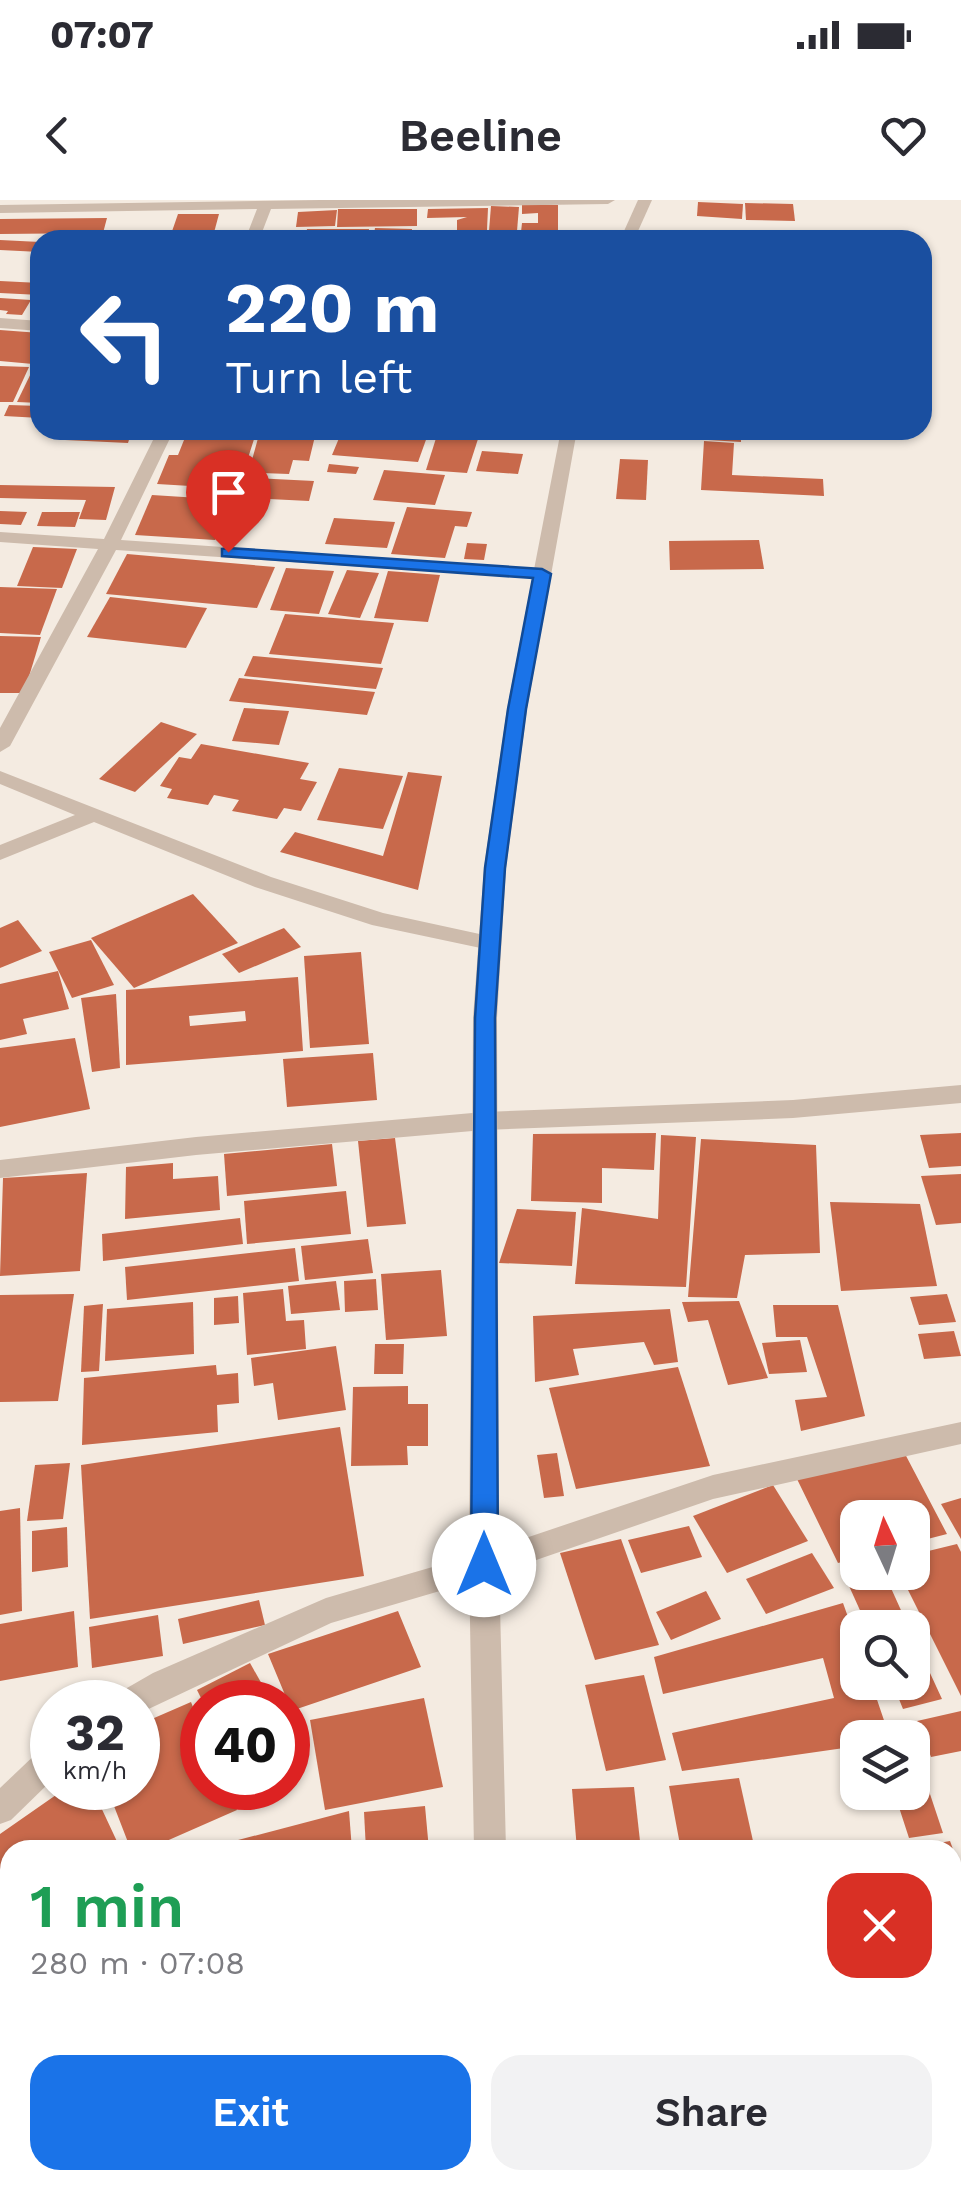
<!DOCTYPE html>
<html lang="en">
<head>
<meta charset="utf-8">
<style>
  :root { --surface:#fff; --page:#f2f2f3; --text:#2b2b33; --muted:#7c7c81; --accent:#1a73e8 }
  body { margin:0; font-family:"Work Sans",sans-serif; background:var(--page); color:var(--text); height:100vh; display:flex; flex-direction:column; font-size:38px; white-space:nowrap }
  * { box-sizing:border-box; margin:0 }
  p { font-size:32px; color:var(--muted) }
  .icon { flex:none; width:55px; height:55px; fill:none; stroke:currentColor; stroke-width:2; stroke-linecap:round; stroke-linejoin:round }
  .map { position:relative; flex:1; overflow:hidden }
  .drawer { position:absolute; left:0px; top:1640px; width:962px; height:350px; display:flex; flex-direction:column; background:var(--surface); border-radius:30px 30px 0 0; box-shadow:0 2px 8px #0004 }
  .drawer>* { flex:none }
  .hud { position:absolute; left:30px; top:30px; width:902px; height:210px; border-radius:30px; box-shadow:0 2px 8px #0004; background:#1a4fa0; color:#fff; overflow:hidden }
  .needle { width:65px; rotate:356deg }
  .buttons { position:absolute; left:840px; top:1300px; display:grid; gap:20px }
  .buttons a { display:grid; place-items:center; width:90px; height:90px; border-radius:20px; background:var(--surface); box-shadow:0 2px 8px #0004; font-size:50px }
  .speed { position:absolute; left:30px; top:1480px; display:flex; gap:20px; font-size:50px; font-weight:700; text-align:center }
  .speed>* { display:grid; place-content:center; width:130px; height:130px; border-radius:50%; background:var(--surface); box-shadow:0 2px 8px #0004; line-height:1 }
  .speed small { font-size:25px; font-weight:400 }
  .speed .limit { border:15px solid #d22; background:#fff; color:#111 }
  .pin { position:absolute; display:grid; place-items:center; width:85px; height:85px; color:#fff; margin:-102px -42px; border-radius:50% 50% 50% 0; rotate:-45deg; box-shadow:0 0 10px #0007 }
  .pin .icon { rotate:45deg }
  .me { position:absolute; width:110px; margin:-55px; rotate:0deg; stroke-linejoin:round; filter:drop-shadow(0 0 8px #0008) }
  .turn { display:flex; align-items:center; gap:35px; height:210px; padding:0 30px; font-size:45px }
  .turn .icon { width:130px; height:130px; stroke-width:2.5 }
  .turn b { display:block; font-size:70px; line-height:85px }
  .round { display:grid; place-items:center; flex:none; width:105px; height:105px; border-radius:30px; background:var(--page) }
  .overview { display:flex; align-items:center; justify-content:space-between; height:170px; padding:0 30px }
  h1 { font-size:60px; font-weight:600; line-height:75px; color:#1e9e55 }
  .cta { display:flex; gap:20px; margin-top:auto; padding:20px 30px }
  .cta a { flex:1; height:115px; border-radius:30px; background:var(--accent); color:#fff; font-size:40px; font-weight:600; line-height:115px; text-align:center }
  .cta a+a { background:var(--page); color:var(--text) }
  .status { display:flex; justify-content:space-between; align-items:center; height:70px; padding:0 50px; background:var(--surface); direction:ltr }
  .status svg { height:28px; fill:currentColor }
  header { display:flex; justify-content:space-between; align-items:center; height:130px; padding:0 30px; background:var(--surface); font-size:45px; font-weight:600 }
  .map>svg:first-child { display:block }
  .building { fill:#c8694b; fill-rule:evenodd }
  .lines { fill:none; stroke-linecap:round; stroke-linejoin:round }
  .minor { fill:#cdbbac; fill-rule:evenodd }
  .tertiary { fill:#cdbbac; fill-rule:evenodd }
  .route { fill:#1a73e8; stroke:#114b97; stroke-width:2.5 }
</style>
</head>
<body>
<div class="status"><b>07:07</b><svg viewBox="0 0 49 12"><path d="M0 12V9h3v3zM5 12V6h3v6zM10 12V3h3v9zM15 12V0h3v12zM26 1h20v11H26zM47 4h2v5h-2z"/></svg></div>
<header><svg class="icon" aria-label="back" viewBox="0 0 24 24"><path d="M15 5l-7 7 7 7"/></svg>Beeline<svg class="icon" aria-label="heart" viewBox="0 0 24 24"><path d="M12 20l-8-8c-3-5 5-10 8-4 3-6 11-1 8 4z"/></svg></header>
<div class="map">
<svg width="961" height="1990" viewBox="0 0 961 1990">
  <rect width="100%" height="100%" fill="#f4ebe1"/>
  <g class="building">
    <polygon points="698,2 743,4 742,19 697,16"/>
    <polygon points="745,3 793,4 795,21 746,20"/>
    <polygon points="522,4 558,5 558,32 521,32 522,23 538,23 538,13 522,14"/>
    <polygon points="491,6 519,7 517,31 489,31"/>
    <polygon points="488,8 487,30 457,30 457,20 467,17 427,18 428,9"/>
    <polygon points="338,9 417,9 417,26 337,27"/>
    <polygon points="337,10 335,26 296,27 298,12"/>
    <polygon points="178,14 219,14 212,40 169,40"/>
    <polygon points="107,18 103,33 0,34 0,19"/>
    <polygon points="375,28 412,29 411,40 373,40"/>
    <polygon points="307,29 369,29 368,40 283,40 283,35 306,35"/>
    <polygon points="424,30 457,31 525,34 524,40 421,40"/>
    <polygon points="0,40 40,42 40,52 0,50"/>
    <polygon points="0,81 40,83 40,95 0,93"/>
    <polygon points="0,98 31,100 22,115 6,114 8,111 0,110"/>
    <polygon points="0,130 40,133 40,152 33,164 0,161"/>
    <polygon points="0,166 29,167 13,202 0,202"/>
    <polygon points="34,167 40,167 40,203 17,202"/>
    <polygon points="9,205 40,206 40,218 4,216"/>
    <polygon points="69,230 132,230 128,243 65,240"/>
    <polygon points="188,230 257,230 248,258 234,257 224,288 157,284 169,255 178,255"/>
    <polygon points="498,230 528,230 526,239 497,236"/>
    <polygon points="709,230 741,230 741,242 708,240"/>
    <polygon points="260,231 316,232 309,261 293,260 289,274 237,272 241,260 252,260"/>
    <polygon points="342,231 427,237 418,262 332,255"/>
    <polygon points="437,235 478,239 467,273 426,270"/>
    <polygon points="704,241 734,243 732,275 823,279 824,296 701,290"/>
    <polygon points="482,251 523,254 518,274 476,271"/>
    <polygon points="620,259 648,260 646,300 616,299"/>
    <polygon points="329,264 359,267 356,274 327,272"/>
    <polygon points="384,270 445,275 435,305 373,300"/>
    <polygon points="254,278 314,281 309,301 247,298"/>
    <polygon points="0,285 115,287 106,320 79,319 86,300 0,298"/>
    <polygon points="152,295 231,300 215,340 135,335"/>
    <polygon points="407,307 472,312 467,327 455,326 445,358 391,354"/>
    <polygon points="0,311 27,312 21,325 0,324"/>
    <polygon points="42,312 80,312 75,327 37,326"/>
    <polygon points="334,318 395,322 387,348 325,344"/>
    <polygon points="759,340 764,369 670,370 669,341"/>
    <polygon points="467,343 487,344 484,360 464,359"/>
    <polygon points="33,347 77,349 62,388 17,386"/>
    <polygon points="127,354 275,367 257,408 106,394"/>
    <polygon points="286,368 334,371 319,414 270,410"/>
    <polygon points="347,370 379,373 360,418 328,414"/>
    <polygon points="388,371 440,375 428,422 374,418"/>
    <polygon points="0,387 57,389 40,435 0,433"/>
    <polygon points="110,397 207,408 186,448 87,437"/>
    <polygon points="285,414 394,423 381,464 269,454"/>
    <polygon points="0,436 41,437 24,493 0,493"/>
    <polygon points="253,456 383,468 376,489 244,476"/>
    <polygon points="239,478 375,492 367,515 229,501"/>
    <polygon points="244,508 289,511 279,545 232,541"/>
    <polygon points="161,522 197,534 135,592 99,579"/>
    <polygon points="201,544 309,563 300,579 317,582 301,611 284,608 277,619 232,611 239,600 214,595 208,605 167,598 172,589 160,586 179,557 191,559"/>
    <polygon points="339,568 403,576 383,629 317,620"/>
    <polygon points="408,572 442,576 418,690 280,652 295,632 383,656"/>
    <polygon points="193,694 238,743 134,788 91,738"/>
    <polygon points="18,720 42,751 0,768 0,728"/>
    <polygon points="284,728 301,747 239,773 222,754"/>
    <polygon points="91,740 114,785 72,798 49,752"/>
    <polygon points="361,752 369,844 310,848 304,756"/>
    <polygon points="58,771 69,809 23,819 27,834 0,840 0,784"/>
    <path d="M 298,777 L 303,851 L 126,865 L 126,790 ZM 245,811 L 246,821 L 190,826 L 189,816 Z"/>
    <polygon points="116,794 120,868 92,872 81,798"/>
    <polygon points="75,838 90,909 0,927 0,848"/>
    <polygon points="373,853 377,900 287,907 283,859"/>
    <polygon points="656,933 654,970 602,968 602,1003 531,1001 533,934"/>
    <polygon points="961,933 961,966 929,968 920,935"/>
    <polygon points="661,935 696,937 686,1087 575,1084 582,1008 658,1019"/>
    <polygon points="395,938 406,1024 367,1027 358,941"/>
    <polygon points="701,939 816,945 820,1053 745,1055 737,1098 688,1097"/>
    <polygon points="332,944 337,986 227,996 224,954"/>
    <polygon points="173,963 173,979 218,976 220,1010 125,1019 126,967"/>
    <polygon points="87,973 80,1071 0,1076 3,978"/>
    <polygon points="961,974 961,1023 936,1025 921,976"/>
    <polygon points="346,991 351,1034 247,1044 244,1001"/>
    <polygon points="830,1002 920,1004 937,1086 841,1091"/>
    <polygon points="517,1009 576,1012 572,1066 499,1063"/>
    <polygon points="240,1018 243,1044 103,1061 102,1034"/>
    <polygon points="368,1039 373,1073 305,1080 301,1046"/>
    <polygon points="295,1048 299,1081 127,1100 125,1067"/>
    <polygon points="441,1070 447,1136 386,1140 381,1074"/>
    <polygon points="376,1079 378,1110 345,1112 344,1081"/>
    <polygon points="336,1081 340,1110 291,1114 288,1086"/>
    <polygon points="283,1089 286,1121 304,1120 306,1149 247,1155 243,1093"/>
    <polygon points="74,1094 58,1201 0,1202 0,1095"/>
    <polygon points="947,1094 956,1122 919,1125 910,1097"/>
    <polygon points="238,1096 239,1123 214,1125 214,1098"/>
    <polygon points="739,1101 768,1178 728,1185 708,1120 688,1122 682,1102"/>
    <polygon points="193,1102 194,1154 105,1161 107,1109"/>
    <polygon points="103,1104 99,1171 81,1172 84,1106"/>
    <polygon points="773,1105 838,1105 865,1216 801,1231 795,1200 827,1197 807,1137 776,1137"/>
    <polygon points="670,1109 678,1162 654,1165 644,1142 573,1149 579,1175 535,1182 533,1116"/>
    <polygon points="954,1131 961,1156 924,1159 918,1134"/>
    <polygon points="800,1140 807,1172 769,1174 762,1143"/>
    <polygon points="375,1144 404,1144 403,1174 374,1174"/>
    <polygon points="336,1146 346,1210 278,1220 273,1183 254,1186 251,1158"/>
    <polygon points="216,1165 217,1175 238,1173 239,1203 217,1205 218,1232 82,1245 84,1178"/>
    <polygon points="678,1167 710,1266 576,1289 549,1188"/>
    <polygon points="408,1186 408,1204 428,1204 428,1246 407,1246 408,1265 351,1266 353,1187"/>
    <polygon points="340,1227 364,1376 90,1419 81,1265"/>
    <polygon points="904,1252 947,1334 912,1343 912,1318 858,1318 858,1358 838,1363 797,1279"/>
    <polygon points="557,1253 564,1296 544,1298 537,1255"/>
    <polygon points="70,1263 63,1319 27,1321 35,1265"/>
    <polygon points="773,1285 808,1341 727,1373 693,1316"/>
    <polygon points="961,1298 961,1339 941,1304"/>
    <polygon points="20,1308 22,1411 0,1415 0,1311"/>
    <polygon points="689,1326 702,1357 641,1373 628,1340"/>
    <polygon points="67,1327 68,1367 32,1372 32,1331"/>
    <polygon points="621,1339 659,1445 595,1460 560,1353"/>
    <polygon points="957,1344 961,1352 961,1496 899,1372 912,1372 912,1355"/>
    <polygon points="812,1353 834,1388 766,1414 746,1379"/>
    <polygon points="886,1377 909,1428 868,1428 849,1386"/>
    <polygon points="706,1391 721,1419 671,1440 656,1412"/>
    <polygon points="259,1400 265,1425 183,1444 178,1419"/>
    <polygon points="843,1403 858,1445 858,1482 871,1482 890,1538 858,1538 858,1546 682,1571 672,1533 834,1498 823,1458 663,1494 654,1457"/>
    <polygon points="74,1411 78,1467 0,1481 0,1424"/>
    <polygon points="398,1411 421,1467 288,1512 288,1502 268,1454"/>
    <polygon points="158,1415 163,1456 92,1468 89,1427"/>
    <polygon points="912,1434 942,1499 903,1509 892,1482 912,1482"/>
    <polygon points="250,1463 272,1502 203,1502 197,1490"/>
    <polygon points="644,1475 666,1560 606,1571 585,1485"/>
    <polygon points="424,1498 443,1587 325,1610 310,1520"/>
    <polygon points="191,1502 202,1530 202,1588 227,1588 237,1610 146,1650 131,1650 107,1588 138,1588 138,1525"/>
    <polygon points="961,1511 961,1551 931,1557 917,1521"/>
    <polygon points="920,1564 943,1633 909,1638 894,1592 912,1592 912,1565"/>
    <polygon points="739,1578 755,1650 681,1650 669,1586"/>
    <polygon points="634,1587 641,1650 577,1650 572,1589"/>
    <polygon points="66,1588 92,1588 121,1650 10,1650 10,1755 0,1740 0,1634"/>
    <polygon points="425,1606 429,1650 366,1650 364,1612"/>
    <polygon points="349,1611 352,1650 204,1650 204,1649"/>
    <polygon points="950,1641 961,1671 961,1688 952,1690 952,1650 911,1648"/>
    <polygon points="961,1698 961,1834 952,1836 952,1700"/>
    <polygon points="144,1980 213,1980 217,1990 124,1990"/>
    <polygon points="234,1980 401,1980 403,1985 391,1990 237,1990"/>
    <polygon points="598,1980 769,1980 771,1990 599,1990"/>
    <polygon points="819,1980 907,1980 910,1990 821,1990"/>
  </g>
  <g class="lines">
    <g class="minor">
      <polygon points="320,0 615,0 608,4 271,9 259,40 245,40 257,9 0,13 0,5"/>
      <polygon points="0,118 40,121 40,131 0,128"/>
      <polygon points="158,230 174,230 121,340 542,369 551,374 542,379 116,350 10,546 0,552 0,528 98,349 0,342 0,332 104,339"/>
      <polygon points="0,571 271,677 383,713 498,738 501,743 490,750 372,725 255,687 94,622 0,660 0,645 75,615 0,584"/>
      <polygon points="961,885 961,903 793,918 484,930 196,955 0,978 0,960 196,937 484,912 793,900"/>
      <polygon points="961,1222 961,1244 713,1299 484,1378 331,1423 138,1514 138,1502 116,1502 120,1492 153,1473 326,1398 484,1352 713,1275"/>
      <polygon points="52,1544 52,1580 11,1620 0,1624 0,1588 41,1549"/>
      <polygon points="961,1842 961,1876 952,1878 952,1844"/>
    </g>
    <g class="tertiary">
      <polygon points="638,0 652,0 634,40 620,40"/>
      <polygon points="561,230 577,230 527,509 506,668 497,818 499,1365 506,1650 474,1650 469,1365 473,818 484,668 507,509"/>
      <rect x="479" y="1980" width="36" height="10"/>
    </g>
  </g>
  <polygon class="route" points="228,348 542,369 551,374 526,509 505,668 495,818 498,1365 494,1373 484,1377 475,1373 471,1365 475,818 485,668 508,509 533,378 222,356 222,349"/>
</svg>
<div class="buttons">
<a><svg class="needle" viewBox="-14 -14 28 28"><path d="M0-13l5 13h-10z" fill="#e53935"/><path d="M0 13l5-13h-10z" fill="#7c7c81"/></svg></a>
<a><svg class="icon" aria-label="search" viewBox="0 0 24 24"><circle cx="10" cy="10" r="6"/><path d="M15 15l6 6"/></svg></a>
<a><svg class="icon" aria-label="layers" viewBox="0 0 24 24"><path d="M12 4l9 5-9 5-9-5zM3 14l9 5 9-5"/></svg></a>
</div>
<div class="speed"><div>32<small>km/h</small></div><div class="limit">40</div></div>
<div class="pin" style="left:228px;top:352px;background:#d93025"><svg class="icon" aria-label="arrive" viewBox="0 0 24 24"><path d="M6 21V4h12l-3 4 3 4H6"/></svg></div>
<svg class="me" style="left:484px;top:1365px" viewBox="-20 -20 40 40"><circle r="19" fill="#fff"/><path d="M0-13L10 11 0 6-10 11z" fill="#1a73e8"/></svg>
<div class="hud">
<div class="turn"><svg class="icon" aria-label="left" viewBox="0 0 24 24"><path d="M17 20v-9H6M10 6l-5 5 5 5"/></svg><div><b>220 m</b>Turn left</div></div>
</div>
<section class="drawer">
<div class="overview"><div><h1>1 min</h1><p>280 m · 07:08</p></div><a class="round" style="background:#d93025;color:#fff"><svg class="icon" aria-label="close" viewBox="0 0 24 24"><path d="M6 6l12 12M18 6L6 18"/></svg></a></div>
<div class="cta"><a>Exit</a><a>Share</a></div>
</section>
</div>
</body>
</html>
